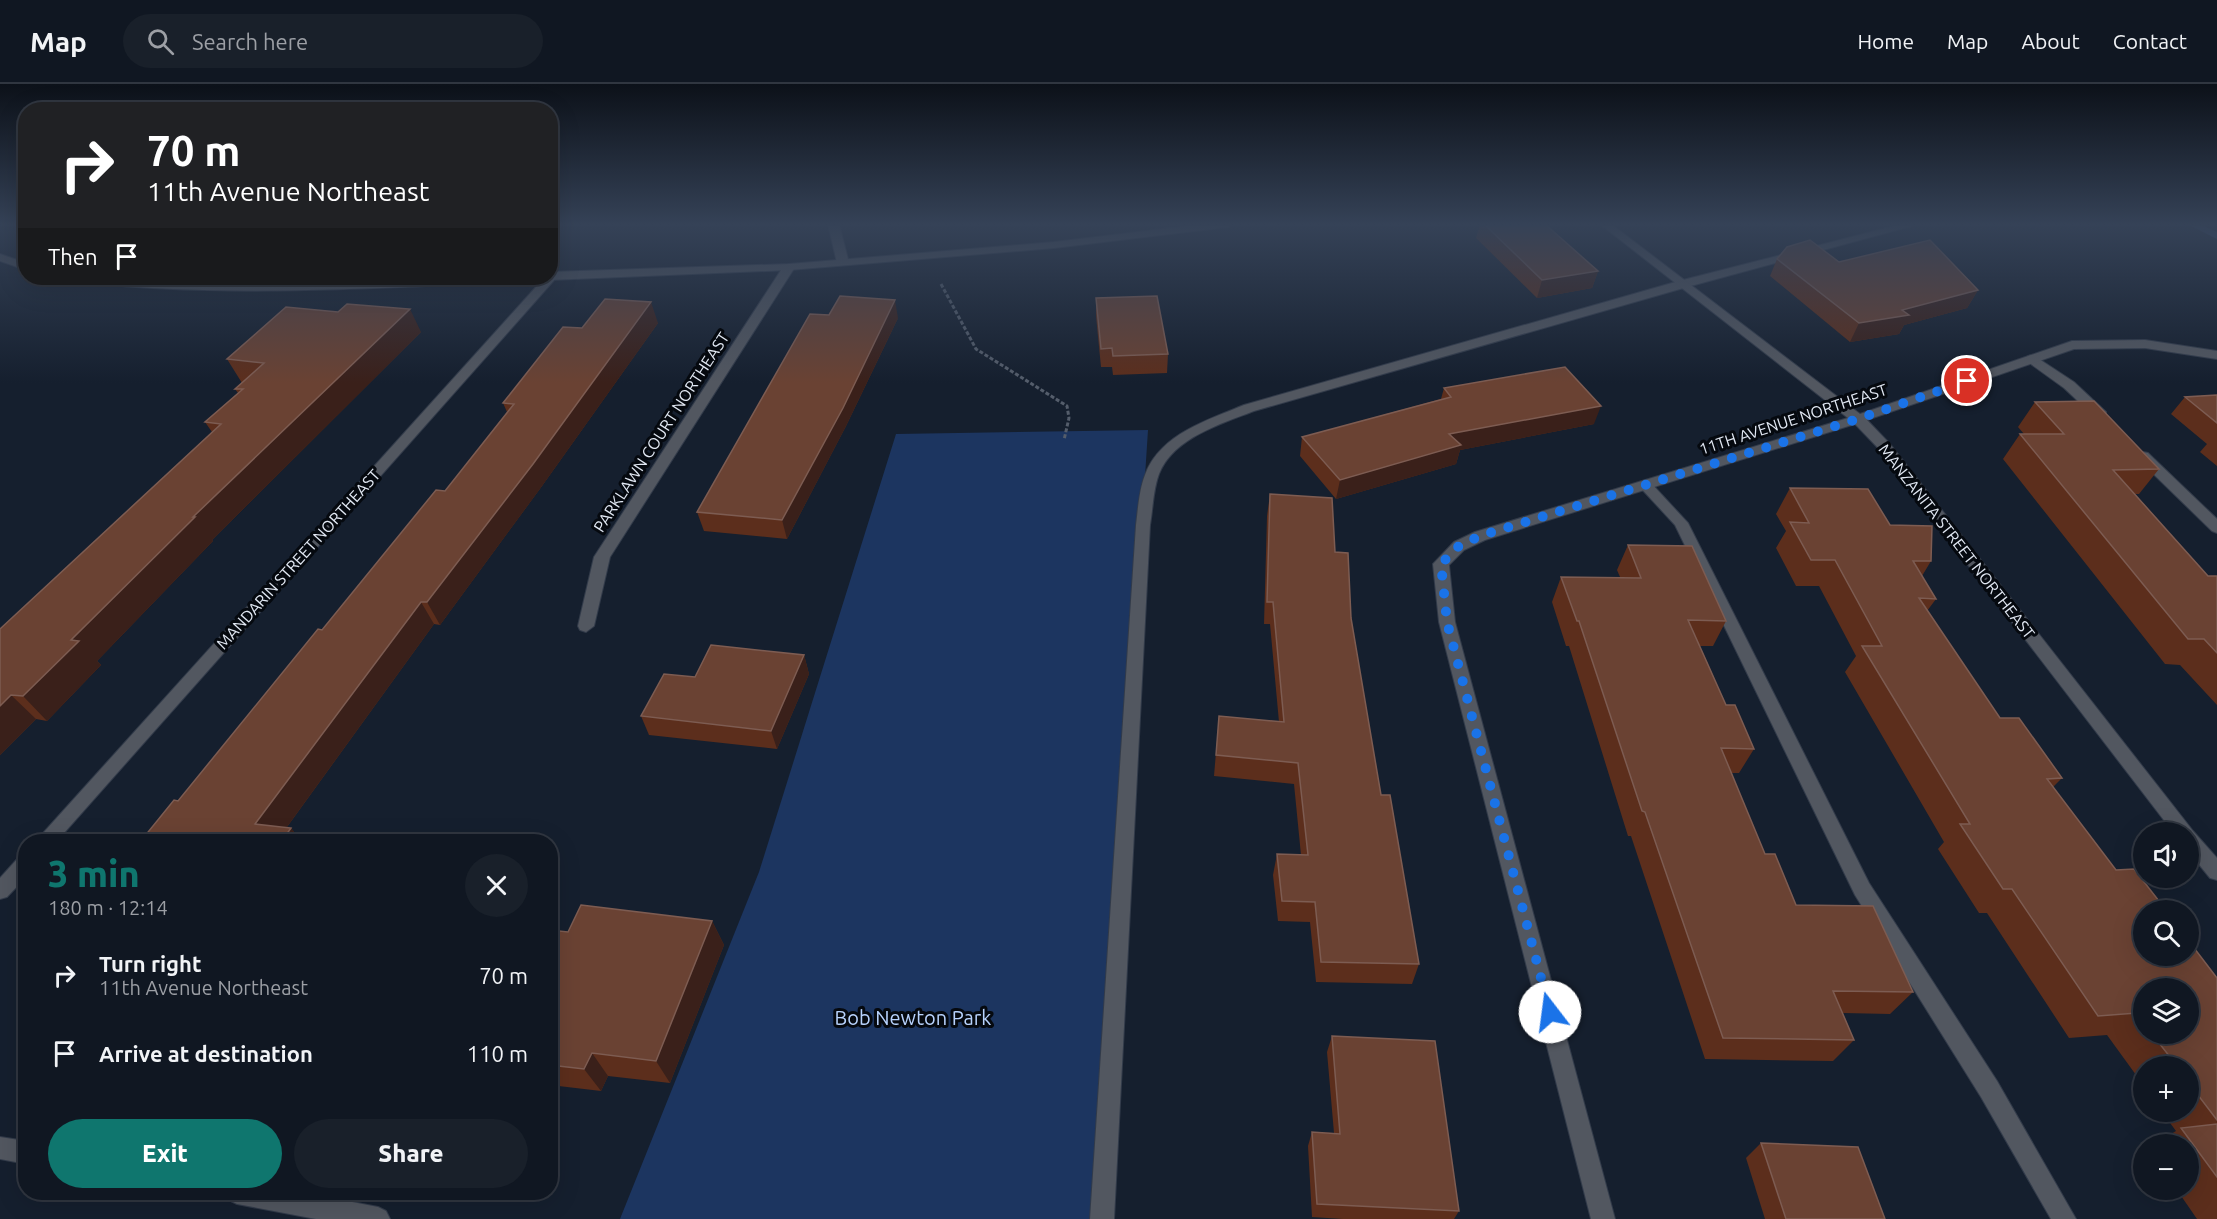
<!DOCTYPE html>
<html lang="en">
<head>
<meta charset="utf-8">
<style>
  :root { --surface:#101722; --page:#19202a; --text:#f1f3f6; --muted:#9c9fa5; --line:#303640; --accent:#0f766e }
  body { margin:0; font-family:Ubuntu,sans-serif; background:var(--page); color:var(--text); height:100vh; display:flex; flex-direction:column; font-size:22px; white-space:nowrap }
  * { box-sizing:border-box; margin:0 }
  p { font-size:20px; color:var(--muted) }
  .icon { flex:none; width:33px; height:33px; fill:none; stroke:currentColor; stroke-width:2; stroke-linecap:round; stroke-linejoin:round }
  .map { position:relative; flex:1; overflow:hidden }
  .drawer { position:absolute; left:18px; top:750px; width:540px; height:366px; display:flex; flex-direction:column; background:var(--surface); border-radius:24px; box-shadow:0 6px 24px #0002,0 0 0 2px var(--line) }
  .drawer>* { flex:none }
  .guide { position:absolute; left:18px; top:18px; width:540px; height:183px; border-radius:24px; box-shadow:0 6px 24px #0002,0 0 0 2px var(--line); background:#202124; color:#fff; overflow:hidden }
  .buttons { position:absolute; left:2133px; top:738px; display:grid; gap:12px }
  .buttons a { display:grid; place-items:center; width:66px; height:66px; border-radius:50%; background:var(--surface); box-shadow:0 6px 24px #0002,0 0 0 2px var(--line); font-size:30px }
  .pin { position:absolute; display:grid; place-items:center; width:51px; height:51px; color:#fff; margin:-26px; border:3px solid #fff; border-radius:50%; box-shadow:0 2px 6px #0007 }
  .me { position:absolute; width:66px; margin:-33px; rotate:345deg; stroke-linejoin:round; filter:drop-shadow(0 0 4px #0008) }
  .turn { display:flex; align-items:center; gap:21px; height:126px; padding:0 30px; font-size:27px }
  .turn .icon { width:78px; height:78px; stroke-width:2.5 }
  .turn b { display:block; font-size:42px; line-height:51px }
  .then { display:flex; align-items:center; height:57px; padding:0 30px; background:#0003; gap:12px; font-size:22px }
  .round { display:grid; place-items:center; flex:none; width:63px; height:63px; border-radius:32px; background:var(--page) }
  .summary { display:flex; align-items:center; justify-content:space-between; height:102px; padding:0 30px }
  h1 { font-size:36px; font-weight:800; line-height:45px; color:var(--accent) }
  .action { display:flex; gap:12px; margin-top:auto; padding:12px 30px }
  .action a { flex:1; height:69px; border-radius:36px; background:var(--accent); color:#fff; font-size:24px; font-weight:800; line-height:69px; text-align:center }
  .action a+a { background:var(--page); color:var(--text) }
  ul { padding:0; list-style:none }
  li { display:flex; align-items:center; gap:18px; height:78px; padding:0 30px }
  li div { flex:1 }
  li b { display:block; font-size:22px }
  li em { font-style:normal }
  header { display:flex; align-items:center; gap:36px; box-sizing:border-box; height:84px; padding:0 30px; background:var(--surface); border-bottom:2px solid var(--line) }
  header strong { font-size:28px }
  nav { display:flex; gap:33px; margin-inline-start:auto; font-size:21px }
  .search { width:420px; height:54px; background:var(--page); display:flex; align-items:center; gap:15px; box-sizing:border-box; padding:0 21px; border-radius:33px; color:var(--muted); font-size:22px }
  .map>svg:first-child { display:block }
  .green { fill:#1c3560 }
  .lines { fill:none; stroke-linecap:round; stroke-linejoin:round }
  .stream { fill:#36517e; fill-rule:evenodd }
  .service-casing { stroke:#323b4a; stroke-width:2 }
  .minor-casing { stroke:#323b4a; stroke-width:2 }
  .tertiary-casing { stroke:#323b4a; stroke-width:2 }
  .path { stroke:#545d6b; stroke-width:3; stroke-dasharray:4 2; stroke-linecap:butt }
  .service { fill:#525760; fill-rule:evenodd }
  .minor { fill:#525760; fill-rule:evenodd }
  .tertiary { fill:#525760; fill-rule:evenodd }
  .wall { fill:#5c2e1c; fill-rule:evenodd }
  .shaded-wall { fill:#3a201a }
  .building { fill:#6a4233; stroke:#7d5c52; stroke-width:1.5 }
  .route { stroke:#1a73e8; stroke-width:10; stroke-dasharray:0 18 }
  .labels { text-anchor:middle; stroke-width:6; stroke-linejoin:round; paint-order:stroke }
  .street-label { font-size:16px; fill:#e2e9f4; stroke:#05090f }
  .near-park-label { font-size:20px; fill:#b8d3fe; stroke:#05090f }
</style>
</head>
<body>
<header>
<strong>Map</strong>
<div class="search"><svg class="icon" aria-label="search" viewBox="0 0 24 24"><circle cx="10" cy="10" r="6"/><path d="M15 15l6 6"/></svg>Search here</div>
<nav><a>Home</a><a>Map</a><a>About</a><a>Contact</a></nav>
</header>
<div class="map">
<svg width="2217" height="1135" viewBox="0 0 2217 1135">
  <rect width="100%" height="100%" fill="#151f2e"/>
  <polygon class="green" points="1148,346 1097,1135 620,1135 759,788 896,350"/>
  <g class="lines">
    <polygon class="stream" points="2187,140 2199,140 2217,148 2217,155"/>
    <g class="service-casing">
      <g id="service">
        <polygon points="828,140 839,140 849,179 847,181 837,179"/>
        <path d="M 1902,140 L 1919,140 L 1687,203 L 1254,327 C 1221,340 1173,354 1159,390 C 1153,406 1153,424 1150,441 L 1114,1135 L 1090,1135 L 1136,441 C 1138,425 1139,406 1145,391 C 1160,350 1208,336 1244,321 L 1679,197 Z"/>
        <polygon points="2033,271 2074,298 2106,328 2106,334 2096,334 2064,304 2028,278 2028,272"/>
        <polygon points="2143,368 2148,369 2217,435 2217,449 2212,447 2138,375 2136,372"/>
        <polygon points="1645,396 1650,398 1688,439 1869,799 1997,997 2076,1135 2051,1135 1981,1013 1855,811 1675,441 1638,401"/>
      </g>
    </g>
    <g class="minor-casing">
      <g id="minor">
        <polygon points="1600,140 1611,140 1860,330 2072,257 2145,256 2217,267 2217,275 2145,264 2074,265 1867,336 1890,360 2193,747 2217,774 2217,796 2210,794 2188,767 2188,748 2173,748 1880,366 1855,340 1485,456 1464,466 1449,481 1455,538 1615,1135 1591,1135 1439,538 1433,480 1454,458 1475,448 1848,334"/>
        <polygon points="789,180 795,183 610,473 594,542 586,548 580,546 578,542 594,473 783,183"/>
        <polygon points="552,188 556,190 556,194 56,758 35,758 544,194 550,194"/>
        <polygon points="26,771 26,793 7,813 0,815 0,794 19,773"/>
        <polygon points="0,1053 26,1057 26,1080 0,1075"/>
        <polygon points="226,1108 301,1108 378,1123 386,1127 390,1135 316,1135 237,1120 229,1116"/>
      </g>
    </g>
    <g class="tertiary-casing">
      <g id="tertiary">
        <polygon points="1204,140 1234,140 1228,143 1054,164 789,186 550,196 545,194 550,194 550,188 789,180 1054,158"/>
        <polygon points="0,170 26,179 26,186 0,177"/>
        <path d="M 71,194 L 243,201 L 451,194 L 528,194 L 522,198 C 373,204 226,214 77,198 Z"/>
      </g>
    </g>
    <polyline class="path" points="941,200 976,265 1067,322 1069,334 1064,356"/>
    <use href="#service" class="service"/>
    <use href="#minor" class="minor"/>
    <use href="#tertiary" class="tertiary"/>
  </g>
  <g class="wall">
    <polygon points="1480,140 1545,140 1598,187 1592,204 1537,214 1476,154"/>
    <polygon points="1777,175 1839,178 1978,206 1967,224 1904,241 1899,250 1850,258 1770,192"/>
    <polygon points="1096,214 1168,270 1167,289 1113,291 1112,283 1101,283 1096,232"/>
    <polygon points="898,234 846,342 787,455 704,447 697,428"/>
    <polygon points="658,239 542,402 440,541 434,540 287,743 291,744 302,758 140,758 178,717 322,546 445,407 507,328 503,319 582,244"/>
    <polygon points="421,248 212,456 213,457 97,577 101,581 47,637 36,635 0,671 0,545 212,348 205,338 238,309 235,305 242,299 227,275"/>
    <polygon points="1444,304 1594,340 1460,366 1456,380 1336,415 1300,372 1302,353 1441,315"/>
    <polygon points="2217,311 2217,382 2200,368 2207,360 2171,330 2185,313"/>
    <polygon points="2035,318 2159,385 2139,410 2135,410 2208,492 2217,492 2217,621 2180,581 2165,580 2003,375 2020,350 2024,350 2018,343"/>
    <path d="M 1790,404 L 1890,441 L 1931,477 L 1922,492 L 1936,515 L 1927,527 L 2000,634 L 2062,694 L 2053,703 L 2116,786 L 2217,894 L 2217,1135 L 2197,1135 L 2177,1106 L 2188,1106 L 2188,1060 L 2154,1060 L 2176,1047 L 2162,1028 L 2188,1028 L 2188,982 L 2144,982 L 2144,1002 L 2107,951 L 2069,954 L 1987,829 L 1979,829 L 1938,765 L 1944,758 L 1845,588 L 1856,572 L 1819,502 L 1796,502 L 1776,464 L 1786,447 L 1776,430 ZM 2144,904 L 2188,950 L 2144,950 Z"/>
    <polygon points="1270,410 1335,468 1351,534 1381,711 1419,880 1412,900 1316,898 1310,838 1278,837 1273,791 1277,770 1301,771 1294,700 1214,692 1219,632 1279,638 1270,540 1264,540 1267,432"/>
    <polygon points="1628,461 1726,537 1713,562 1700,562 1726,621 1754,665 1739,689 1731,689 1765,770 1796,821 1913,908 1890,930 1843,929 1854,956 1833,977 1705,975 1631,752 1628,752 1569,562 1566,562 1552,518 1561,493 1620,493 1617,486"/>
    <polygon points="804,571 809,590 777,665 649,651 641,632 695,593"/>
    <polygon points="712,837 724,861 670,999 608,992 601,1007 550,1001 550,846 568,848"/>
    <polygon points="1332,952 1459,1127 1454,1135 1343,1135 1312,1133 1308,1062 1312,1048 1334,1049 1327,968"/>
    <polygon points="1761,1059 1885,1135 1765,1135 1746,1074"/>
  </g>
  <g class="shaded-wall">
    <polygon points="1598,187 1592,204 1537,214 1542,196"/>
    <polygon points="1978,206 1967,224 1904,241 1899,250 1850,258 1859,239 1902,226"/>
    <polygon points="895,216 898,234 846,342 787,455 782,436"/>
    <polygon points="651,218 658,239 542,402 440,541 427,518"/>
    <polygon points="410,225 421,248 212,456 213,457 97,577 101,581 47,637 23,612 71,556 193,433"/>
    <polygon points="1601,322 1594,340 1460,366 1456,380 1336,415 1340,396 1449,350"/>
    <polygon points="421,518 434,540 276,758 255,740"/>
    <polygon points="804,571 809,590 777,665 771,647"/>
    <polygon points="11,611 36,635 0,671 0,622"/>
    <polygon points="291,744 302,758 281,758"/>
    <polygon points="712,837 724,861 670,999 656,977"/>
    <polygon points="592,969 608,992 601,1007 584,985"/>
  </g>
  <g class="building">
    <polygon points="1484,140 1545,140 1598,187 1542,196"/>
    <polygon points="1810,156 1839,178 1930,156 1978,206 1902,226 1909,231 1859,239 1777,175 1787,163"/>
    <polygon points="840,212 895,216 843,324 782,436 697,428 810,230 829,231"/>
    <polygon points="1157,212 1168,270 1113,272 1112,264 1101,265 1096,214"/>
    <polygon points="605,215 651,218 533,380 427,518 421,518 255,740 291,744 281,758 140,758 174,716 178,717 318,545 322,546 436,406 445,407 514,320 503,319 563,243 582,244"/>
    <polygon points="347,220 410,225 193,433 195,433 71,556 79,557 23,612 11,611 0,622 0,545 221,340 205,338 243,305 235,305 264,279 227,275 286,223 338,228"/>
    <polygon points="1565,283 1601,322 1449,350 1461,361 1340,396 1302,353 1451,313 1444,304"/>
    <polygon points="2217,311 2217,339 2185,313"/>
    <polygon points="2094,317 2159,385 2113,386 2208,492 2217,492 2217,569 2204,555 2188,555 2020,350 2064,350 2035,318"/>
    <polygon points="1790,404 1868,405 1890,441 1932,442 1931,477 1913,477 1936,515 1919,514 2000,634 2019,634 2062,694 2047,695 2116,786 2134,785 2166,826 2144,826 2144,872 2188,872 2188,856 2217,894 2217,1036 2188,998 2188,982 2177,982 2152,950 2188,950 2188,904 2144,904 2144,938 2137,929 2098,932 2012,805 2003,805 1960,740 1970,740 1862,562 1882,562 1835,476 1811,476 1790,438 1809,439"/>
    <polygon points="1270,410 1332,414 1335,468 1348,469 1351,534 1381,711 1390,711 1419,880 1321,878 1315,818 1282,817 1277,770 1308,771 1298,679 1216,671 1219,632 1284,638 1273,518 1267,518"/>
    <polygon points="1628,461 1692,462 1726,537 1688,536 1726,621 1735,621 1754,665 1721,664 1765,770 1775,770 1796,821 1873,822 1913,908 1833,907 1854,956 1723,954 1645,728 1642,727 1579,537 1577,537 1561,493 1641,494"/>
    <polygon points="711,561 804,571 771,647 641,632 664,590 695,593"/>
    <polygon points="581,821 712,837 656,977 592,969 584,985 550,981 550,846 568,848"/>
    <polygon points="1332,952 1435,957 1459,1127 1317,1120 1312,1048 1340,1050"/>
    <polygon points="2217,1040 2217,1093 2181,1044"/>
    <polygon points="1761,1059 1858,1063 1885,1135 1786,1135"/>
  </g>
  <linearGradient id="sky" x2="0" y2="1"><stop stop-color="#0c1119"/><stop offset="0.47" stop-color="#354257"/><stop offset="1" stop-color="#354257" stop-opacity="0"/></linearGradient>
  <rect width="2217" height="299" fill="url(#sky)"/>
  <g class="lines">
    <polyline class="route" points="1550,928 1447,538 1441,480 1459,462 1480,452 1858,335 1967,297"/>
  </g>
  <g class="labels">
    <g class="street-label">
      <text transform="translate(1793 335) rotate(-18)" y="6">11TH AVENUE NORTHEAST</text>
      <text transform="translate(661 348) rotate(-57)" y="6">PARKLAWN COURT NORTHEAST</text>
      <text transform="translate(1957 457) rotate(52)" y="6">MANZANITA STREET NORTHEAST</text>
      <text transform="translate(298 475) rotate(-48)" y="6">MANDARIN STREET NORTHEAST</text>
    </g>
    <g class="near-park-label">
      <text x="913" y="941">Bob Newton Park</text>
    </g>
  </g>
</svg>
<div class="buttons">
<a><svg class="icon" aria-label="sound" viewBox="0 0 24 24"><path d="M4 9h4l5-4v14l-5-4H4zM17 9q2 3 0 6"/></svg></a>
<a><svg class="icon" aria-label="search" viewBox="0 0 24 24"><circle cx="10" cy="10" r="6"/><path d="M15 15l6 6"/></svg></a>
<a><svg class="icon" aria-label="layers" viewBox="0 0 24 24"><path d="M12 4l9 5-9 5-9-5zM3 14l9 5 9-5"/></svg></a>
<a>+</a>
<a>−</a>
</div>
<div class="pin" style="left:1967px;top:297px;background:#d93025"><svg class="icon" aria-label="arrive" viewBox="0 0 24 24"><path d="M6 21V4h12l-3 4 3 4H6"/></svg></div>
<svg class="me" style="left:1550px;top:928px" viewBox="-20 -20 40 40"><circle r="19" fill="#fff"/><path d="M0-13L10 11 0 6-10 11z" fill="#1a73e8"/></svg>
<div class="guide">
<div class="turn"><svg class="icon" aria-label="right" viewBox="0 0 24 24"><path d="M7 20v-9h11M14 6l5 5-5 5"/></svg><div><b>70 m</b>11th Avenue Northeast</div></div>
<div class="then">Then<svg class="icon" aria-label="arrive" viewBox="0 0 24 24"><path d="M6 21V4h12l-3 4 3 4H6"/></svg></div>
</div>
<section class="drawer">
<div class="summary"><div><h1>3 min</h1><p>180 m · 12:14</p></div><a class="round"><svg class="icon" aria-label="close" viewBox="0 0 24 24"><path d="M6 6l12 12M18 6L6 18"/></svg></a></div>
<ul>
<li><svg class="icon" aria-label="right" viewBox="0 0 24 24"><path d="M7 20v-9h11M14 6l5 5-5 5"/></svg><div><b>Turn right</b><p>11th Avenue Northeast</p></div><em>70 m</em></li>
<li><svg class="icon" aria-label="arrive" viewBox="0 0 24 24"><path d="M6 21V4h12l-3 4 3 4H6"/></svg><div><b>Arrive at destination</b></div><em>110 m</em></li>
</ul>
<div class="action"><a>Exit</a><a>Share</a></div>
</section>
</div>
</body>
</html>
